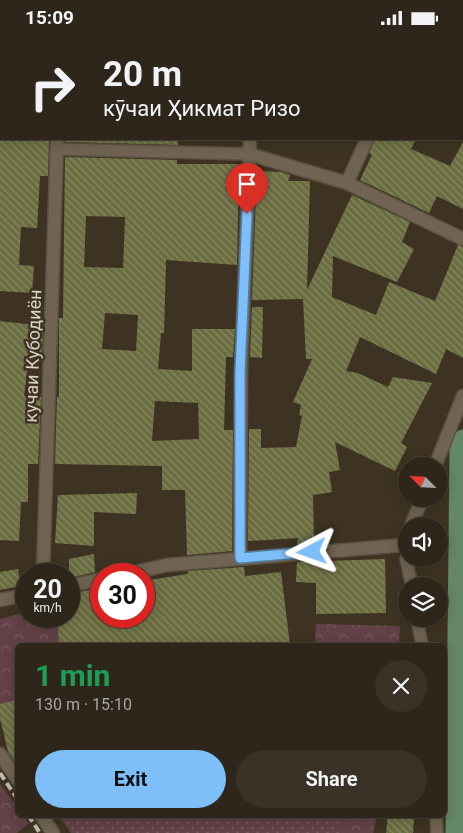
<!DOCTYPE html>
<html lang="en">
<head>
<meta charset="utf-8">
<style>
  :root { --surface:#2e261a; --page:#3a3227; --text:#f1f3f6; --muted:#a7a5a2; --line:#494339; --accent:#7ebef9 }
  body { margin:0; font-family:Roboto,sans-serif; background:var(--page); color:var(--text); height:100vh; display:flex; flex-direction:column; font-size:19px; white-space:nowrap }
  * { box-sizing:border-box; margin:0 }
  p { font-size:16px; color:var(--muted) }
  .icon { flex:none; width:28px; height:28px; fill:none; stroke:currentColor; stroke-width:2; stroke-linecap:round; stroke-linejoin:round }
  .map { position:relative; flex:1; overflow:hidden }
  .panel { position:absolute; left:15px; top:608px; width:432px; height:175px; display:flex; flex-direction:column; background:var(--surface); border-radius:8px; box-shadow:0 2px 12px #0003,0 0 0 1px var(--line) }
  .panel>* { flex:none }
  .top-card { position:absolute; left:0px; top:0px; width:464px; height:105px; box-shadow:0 2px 12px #0003,0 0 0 1px var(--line); background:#2e261a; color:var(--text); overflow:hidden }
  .needle { width:32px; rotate:294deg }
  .fabs { position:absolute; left:398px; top:422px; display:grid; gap:10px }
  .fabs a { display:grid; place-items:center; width:50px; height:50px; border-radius:50%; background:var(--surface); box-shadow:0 2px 12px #0003,0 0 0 1px var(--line); font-size:25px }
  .speed { position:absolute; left:15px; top:528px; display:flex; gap:10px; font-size:25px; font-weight:700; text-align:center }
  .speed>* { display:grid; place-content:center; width:65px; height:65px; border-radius:50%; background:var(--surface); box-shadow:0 2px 12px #0003,0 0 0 1px var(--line); line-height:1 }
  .speed small { font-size:12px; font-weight:400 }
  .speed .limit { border:8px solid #d22; background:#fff; color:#111 }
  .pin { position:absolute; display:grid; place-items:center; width:42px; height:42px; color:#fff; margin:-51px -21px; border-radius:50% 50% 50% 0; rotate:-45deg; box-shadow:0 0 5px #0007 }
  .pin .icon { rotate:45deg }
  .me { position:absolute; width:55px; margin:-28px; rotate:266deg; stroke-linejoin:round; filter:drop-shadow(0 0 4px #0008) }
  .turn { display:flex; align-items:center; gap:18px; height:105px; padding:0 20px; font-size:22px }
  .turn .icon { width:65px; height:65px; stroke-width:2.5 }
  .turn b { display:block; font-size:35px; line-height:42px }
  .round { display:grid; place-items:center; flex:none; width:52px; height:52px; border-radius:26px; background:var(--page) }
  .summary { display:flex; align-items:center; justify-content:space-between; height:85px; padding:0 20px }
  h1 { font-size:30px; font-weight:700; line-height:38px; color:#1e9e55 }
  .cta { display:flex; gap:10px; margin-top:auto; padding:10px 20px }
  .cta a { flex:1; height:58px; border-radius:30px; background:var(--accent); color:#111; font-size:20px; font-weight:700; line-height:58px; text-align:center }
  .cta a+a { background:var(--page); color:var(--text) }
  .status { display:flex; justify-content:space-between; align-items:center; height:35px; padding:0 25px; background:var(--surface); direction:ltr }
  .status svg { height:14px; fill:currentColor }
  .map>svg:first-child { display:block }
  .grass { fill:url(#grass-dots) }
  .forest { fill:url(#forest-crowns) }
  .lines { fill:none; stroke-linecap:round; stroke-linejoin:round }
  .canal { stroke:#648765; stroke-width:21 }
  .building { fill:url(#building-back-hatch); fill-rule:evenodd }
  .lane-casing { stroke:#5b5143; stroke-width:14 }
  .street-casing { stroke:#5b5143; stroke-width:15 }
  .lane { stroke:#706351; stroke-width:11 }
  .street { stroke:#706351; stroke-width:12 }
  .rail { stroke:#c1baae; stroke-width:4; stroke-dasharray:8 4; stroke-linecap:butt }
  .route-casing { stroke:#527ca2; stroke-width:12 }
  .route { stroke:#7ebef9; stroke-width:9 }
  .labels { text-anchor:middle; stroke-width:5; stroke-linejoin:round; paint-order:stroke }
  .street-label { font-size:18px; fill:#d9d2c7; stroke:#3e3322 }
</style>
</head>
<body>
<div class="status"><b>15:09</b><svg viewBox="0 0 49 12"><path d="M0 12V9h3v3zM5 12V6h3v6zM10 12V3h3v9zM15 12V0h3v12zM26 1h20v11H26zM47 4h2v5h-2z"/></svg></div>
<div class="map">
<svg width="463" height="798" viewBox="0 0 463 798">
  <defs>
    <pattern id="grass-dots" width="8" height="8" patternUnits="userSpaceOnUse" patternTransform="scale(1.25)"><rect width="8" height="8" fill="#624147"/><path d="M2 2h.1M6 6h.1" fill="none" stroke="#785c60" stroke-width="1.8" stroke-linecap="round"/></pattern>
    <pattern id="forest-crowns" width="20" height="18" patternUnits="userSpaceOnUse" patternTransform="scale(1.25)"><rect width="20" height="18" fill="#624147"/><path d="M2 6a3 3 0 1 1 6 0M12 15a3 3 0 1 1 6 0" fill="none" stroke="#785c60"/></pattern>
    <pattern id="building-back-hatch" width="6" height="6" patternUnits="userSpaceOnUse" patternTransform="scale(1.25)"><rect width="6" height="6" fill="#6b6d40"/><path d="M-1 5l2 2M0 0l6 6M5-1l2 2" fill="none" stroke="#868863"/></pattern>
  </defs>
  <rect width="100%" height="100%" fill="#3e3322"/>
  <polygon class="grass" points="58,780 377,780 373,798 71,798"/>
  <g class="forest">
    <polygon points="227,546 233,610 18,610 17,711 0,687 0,584 26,577 26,581 69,581 69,567 101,559 101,581 144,581 144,551 163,548"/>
    <polygon points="316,589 400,591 399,610 315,610"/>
    <polygon points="0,749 17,772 18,780 23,780 29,788 17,798 0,798"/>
    <polygon points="323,780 372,780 370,798 340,798 342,783"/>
  </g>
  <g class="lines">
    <polyline class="canal" points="456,798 460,412 463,405"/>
  </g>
  <g class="building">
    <polygon points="0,104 49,104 48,141 40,141 37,193 21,192 19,230 34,231 32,258 0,256"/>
    <polygon points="65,104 178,104 178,110 65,107"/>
    <polygon points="375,104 416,104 411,114 450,131 463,107 463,174 437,161 429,178 360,145 372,120 369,118"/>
    <path d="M 65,122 L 177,125 L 177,129 L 239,129 L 237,230 L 166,225 L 164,298 L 161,298 L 158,334 L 192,336 L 192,294 L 235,294 L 233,322 L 226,322 L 224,395 L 233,395 L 232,516 L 187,520 L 185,455 L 162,455 L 162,431 L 55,429 L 57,362 L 59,362 L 59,283 L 63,283 ZM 86,181 L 125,182 L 123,233 L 84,232 ZM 105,278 L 138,280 L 136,316 L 102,314 ZM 155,366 L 198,368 L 199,404 L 152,406 Z"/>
    <polygon points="257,136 281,137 290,140 288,146 310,146 307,255 352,160 410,187 402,207 414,214 397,247 333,221 332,262 376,280 389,247 435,266 458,210 463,212 463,323 446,314 436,339 360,302 346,336 358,338 388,352 393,342 432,348 401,408 407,412 395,436 335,407 340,435 329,437 332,457 313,460 314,509 297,511 298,503 248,506 249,394 261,394 261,413 296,412 302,381 299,380 301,370 293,367 312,324 306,324 303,264 252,265"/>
    <polygon points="252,272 263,272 262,323 250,322"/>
    <polygon points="0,286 43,291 42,323 29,323 24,361 41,362 38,429 28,429 28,467 21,467 19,506 0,505"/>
    <polygon points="137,458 136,479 94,477 94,511 55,508 58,460"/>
    <polygon points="94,519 95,537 69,543 69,524"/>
    <polygon points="385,524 386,578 316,579 316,548 296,547 297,527"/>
    <polygon points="244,532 245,541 281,537 290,610 249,610 249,608 224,610 59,610 57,581 69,581 69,559 95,554 95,557 101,556 101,581 144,581 144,554 151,553 150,545 188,539 188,536"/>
    <polygon points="18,534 21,551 0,555 0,537"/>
    <polygon points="18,665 18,728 16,728 8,717 0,682 0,669"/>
    <polygon points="388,780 414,780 413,798 386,798"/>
  </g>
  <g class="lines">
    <g class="lane-casing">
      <g id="lane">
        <polyline points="57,114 249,119"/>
        <polyline points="406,524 412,551"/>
        <polyline points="417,584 422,610"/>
        <polyline points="436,780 437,798"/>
      </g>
    </g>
    <g class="street-casing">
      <g id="street">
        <polyline points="56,0 56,1"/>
        <polyline points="257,1 257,0"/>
        <polyline points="415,1 416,0"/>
        <polyline points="249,119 347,148 463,204"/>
        <polyline points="347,148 367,104"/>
        <polyline points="435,431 463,361"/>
        <polyline points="411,491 422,464"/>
        <polyline points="240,523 241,337 250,104"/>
        <polyline points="43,539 57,104"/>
        <polyline points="127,539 167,530 404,510 406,504"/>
        <polyline points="69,551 101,544"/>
        <polyline points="0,565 26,560"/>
        <polyline points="0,719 18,745"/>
        <polyline points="41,780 53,798"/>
      </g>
    </g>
    <use href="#lane" class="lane"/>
    <use href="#street" class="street"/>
    <g class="rail">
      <polyline points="0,738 18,765"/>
      <polyline points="28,780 40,798"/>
    </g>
  </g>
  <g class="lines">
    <g class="route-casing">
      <polyline id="route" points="247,179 240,337 240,523 312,517"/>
    </g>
    <use href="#route" class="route"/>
  </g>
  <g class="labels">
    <g class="street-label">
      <text transform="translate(33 321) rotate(-88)" y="6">кучаи Кубодиён</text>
    </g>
  </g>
</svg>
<div class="fabs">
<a><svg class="needle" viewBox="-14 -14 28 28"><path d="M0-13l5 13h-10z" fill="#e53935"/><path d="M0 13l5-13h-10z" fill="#a7a5a2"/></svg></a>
<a><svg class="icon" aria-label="sound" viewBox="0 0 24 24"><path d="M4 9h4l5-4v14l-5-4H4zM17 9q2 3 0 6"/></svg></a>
<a><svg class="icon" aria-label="layers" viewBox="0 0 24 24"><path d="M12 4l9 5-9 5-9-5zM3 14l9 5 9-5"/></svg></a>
</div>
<div class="speed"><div>20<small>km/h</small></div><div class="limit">30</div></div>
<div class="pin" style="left:247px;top:179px;background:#d93025"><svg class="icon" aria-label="arrive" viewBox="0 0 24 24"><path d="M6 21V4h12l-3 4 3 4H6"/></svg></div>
<svg class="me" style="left:312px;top:517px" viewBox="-20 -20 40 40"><path d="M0-17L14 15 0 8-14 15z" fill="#7ebef9" stroke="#fff" stroke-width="4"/></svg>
<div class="top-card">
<div class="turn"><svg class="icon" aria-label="right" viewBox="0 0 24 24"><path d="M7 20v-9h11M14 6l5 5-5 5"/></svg><div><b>20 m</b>кӯчаи Ҳикмат Ризо</div></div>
</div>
<section class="panel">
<div class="summary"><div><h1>1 min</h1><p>130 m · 15:10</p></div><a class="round"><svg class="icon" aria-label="close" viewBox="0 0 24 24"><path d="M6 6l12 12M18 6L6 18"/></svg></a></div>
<div class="cta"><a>Exit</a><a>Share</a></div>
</section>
</div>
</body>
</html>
